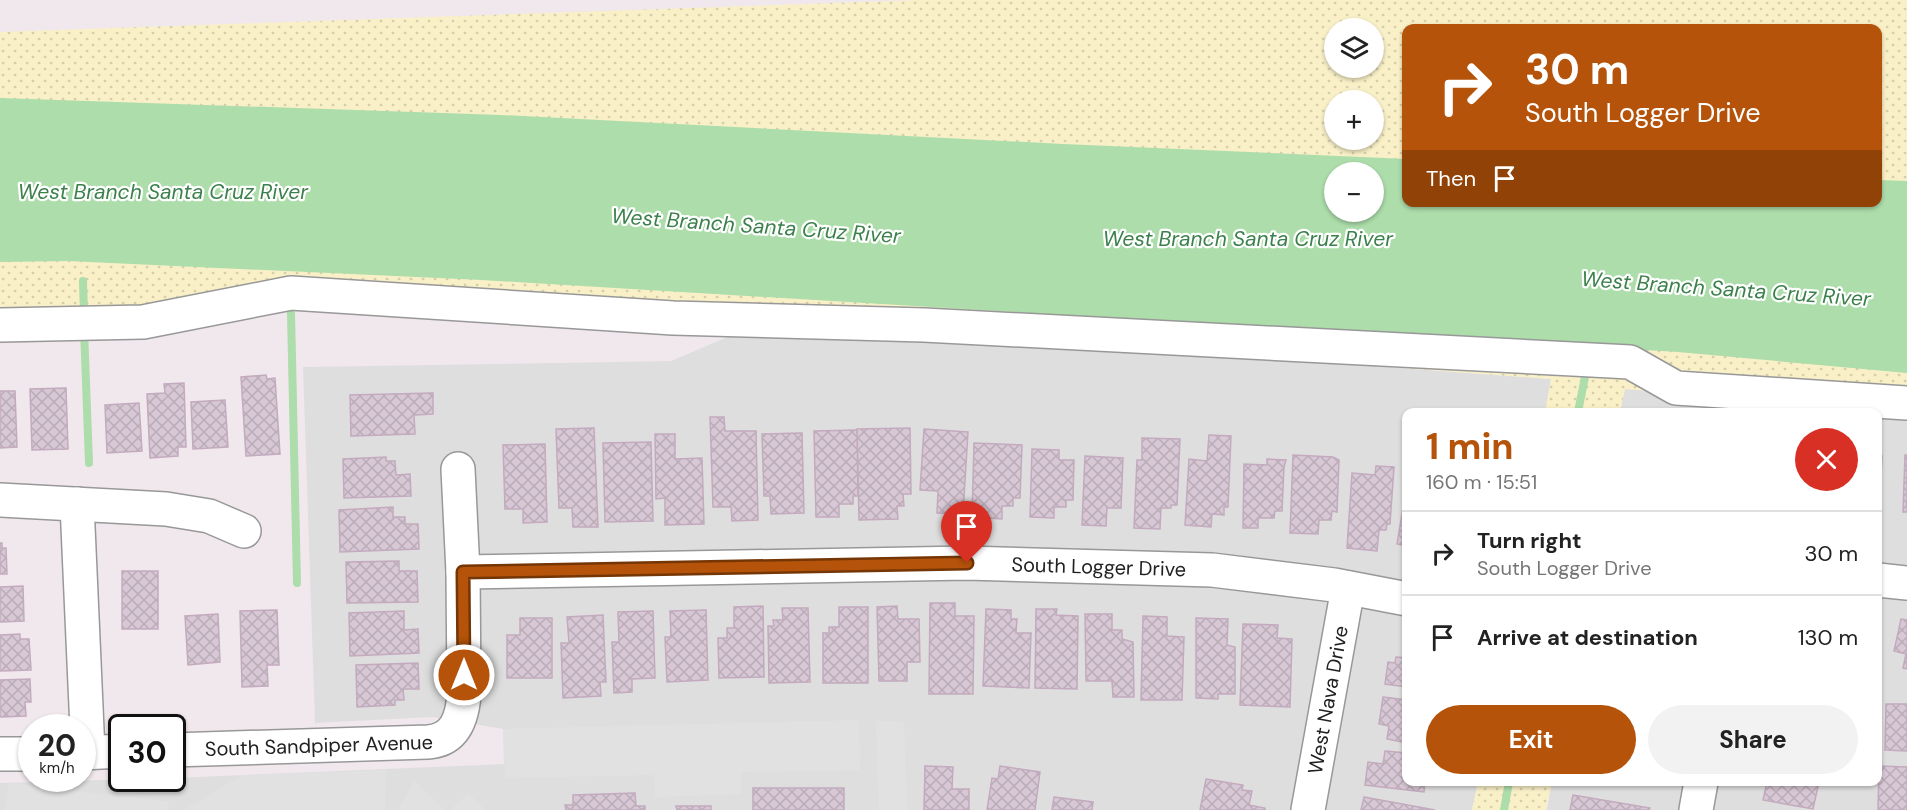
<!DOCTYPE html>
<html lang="en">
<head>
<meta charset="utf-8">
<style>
  :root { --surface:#fff; --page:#f2f2f2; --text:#222; --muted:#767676; --line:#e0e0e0; --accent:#b45309 }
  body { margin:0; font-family:"DM Sans",sans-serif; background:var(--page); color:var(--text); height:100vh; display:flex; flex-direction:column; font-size:22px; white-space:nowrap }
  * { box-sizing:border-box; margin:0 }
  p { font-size:20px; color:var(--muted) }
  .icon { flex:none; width:33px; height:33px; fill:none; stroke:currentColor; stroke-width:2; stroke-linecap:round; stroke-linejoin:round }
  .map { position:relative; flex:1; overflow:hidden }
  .details { position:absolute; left:1402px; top:408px; width:480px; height:378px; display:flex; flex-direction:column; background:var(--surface); border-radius:12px; box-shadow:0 2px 4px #0004 }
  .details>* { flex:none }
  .top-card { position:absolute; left:1402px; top:24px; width:480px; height:183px; border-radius:12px; box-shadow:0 2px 4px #0004; background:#b45309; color:#fff; overflow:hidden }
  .controls { position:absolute; left:1324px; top:18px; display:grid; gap:12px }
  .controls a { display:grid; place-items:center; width:60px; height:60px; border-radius:50%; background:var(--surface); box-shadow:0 2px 4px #0004; font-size:30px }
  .speed { position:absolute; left:18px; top:714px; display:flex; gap:12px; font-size:30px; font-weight:700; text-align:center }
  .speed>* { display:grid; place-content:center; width:78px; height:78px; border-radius:50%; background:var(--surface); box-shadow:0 2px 4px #0004; line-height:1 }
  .speed small { font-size:15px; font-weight:400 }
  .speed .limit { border:3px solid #111; border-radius:9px; background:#fff; color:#111 }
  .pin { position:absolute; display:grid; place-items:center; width:51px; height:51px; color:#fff; margin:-62px -26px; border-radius:50% 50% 50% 0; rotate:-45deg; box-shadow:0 0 6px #0007 }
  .pin .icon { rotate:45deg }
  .me { position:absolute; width:66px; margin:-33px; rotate:0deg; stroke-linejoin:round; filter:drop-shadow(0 0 4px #0008) }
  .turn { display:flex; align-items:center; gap:21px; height:126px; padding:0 24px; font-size:27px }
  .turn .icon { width:78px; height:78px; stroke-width:2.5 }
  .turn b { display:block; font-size:42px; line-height:51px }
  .then { display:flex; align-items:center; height:57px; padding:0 24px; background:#0003; gap:12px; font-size:22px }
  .round { display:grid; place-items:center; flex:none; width:63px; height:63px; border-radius:32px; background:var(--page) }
  .head { display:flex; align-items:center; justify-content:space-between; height:102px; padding:0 24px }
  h1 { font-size:36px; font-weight:700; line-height:45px; color:var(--accent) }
  .cta { display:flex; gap:12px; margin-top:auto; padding:12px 24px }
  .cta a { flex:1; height:69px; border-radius:36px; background:var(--accent); color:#fff; font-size:24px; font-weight:700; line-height:69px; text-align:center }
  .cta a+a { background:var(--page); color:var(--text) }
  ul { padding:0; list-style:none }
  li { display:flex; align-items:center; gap:18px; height:84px; padding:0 24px; border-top:2px solid var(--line) }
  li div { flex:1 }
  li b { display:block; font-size:22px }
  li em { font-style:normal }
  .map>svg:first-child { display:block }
  .residential { fill:#dfdedf }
  .park { fill:url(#park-dots); fill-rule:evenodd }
  .parking { fill:#e1e1e1 }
  .water { fill:#acddaa; fill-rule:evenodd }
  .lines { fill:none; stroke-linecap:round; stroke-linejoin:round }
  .stream { stroke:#acddaa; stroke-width:8 }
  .building { fill:url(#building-cross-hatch); stroke:#c3aabe; stroke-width:1.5 }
  .minor-casing { stroke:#989898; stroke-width:36 }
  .minor { stroke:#fff; stroke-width:33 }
  .route-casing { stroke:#753606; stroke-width:15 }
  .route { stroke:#b45309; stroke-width:10 }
  .labels { text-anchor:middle; stroke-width:4.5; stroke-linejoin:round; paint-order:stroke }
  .street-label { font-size:20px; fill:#212121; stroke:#fff }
  .water-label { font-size:21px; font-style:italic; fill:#3c804c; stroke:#fff }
</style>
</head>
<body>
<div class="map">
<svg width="1907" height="810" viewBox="0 0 1907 810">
  <defs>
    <pattern id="park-dots" width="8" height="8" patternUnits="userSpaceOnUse" patternTransform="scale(1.5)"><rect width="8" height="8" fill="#f9f0c7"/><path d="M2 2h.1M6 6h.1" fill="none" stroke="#d5ceab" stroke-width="1.8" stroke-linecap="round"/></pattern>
    <pattern id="building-cross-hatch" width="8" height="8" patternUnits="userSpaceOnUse" patternTransform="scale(1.5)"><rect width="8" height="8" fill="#d8c8d5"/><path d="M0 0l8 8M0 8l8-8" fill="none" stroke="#b9acb7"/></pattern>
  </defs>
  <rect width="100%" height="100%" fill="#f1e8ed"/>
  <g class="residential">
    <polygon points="765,321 1551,379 1545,412 1407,412 1407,782 1478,782 1472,810 0,810 0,783 172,778 504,764 503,729 433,717 315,723 303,367 671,361"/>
    <polygon points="1625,389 1907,411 1907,810 1547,810 1552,782 1878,782 1878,412 1620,412"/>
  </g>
  <g class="park">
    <path d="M 920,0 L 1907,0 L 1907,411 L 1625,389 L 1620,412 L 1545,412 L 1551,379 L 745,319 L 283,305 L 0,315 L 0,32 ZM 1335,28 L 1374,28 L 1374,68 L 1335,68 ZM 1407,28 L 1878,28 L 1878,202 L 1407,202 ZM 1335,100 L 1374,100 L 1374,140 L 1335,140 ZM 1335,172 L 1374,172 L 1374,212 L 1335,212 Z"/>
    <polygon points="1478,782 1552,782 1546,810 1472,810"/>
  </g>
  <g class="parking">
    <polygon points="859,720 860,770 741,772 741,794 655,797 654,775 505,778 503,729"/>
    <polygon points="876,721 904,722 907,810 879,810"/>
    <polygon points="386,770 385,810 184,810 243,775"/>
    <polygon points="414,781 445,810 398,810"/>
    <polygon points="9,783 169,802 168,810 5,810"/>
    <polygon points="469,793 485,810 450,810"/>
  </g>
  <path class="water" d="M 0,98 L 501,115 L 1063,144 L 1407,159 L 1407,202 L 1878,202 L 1878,180 L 1907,181 L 1907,373 L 1678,352 L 482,280 L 68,261 L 0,262 ZM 1335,172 L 1374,172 L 1374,212 L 1335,212 Z"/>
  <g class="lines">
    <g class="stream">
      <polyline points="83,281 84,314"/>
      <polyline points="291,313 297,583"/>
      <polyline points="84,329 89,463"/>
      <polyline points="1578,412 1587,367"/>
      <polyline points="1504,810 1509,782"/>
    </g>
  </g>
  <g class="building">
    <polygon points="266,375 267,379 275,378 280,454 246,456 241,377"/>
    <polygon points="184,383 186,447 178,447 178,456 150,458 147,394 165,393 164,384"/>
    <polygon points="66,388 68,449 32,450 30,389"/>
    <polygon points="0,391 15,391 17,447 0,448"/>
    <polygon points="433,393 433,414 414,415 415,434 351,436 350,395"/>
    <polygon points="225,400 228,447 193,449 191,402"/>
    <polygon points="139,403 142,451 107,453 105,405"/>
    <polygon points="710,417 724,417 725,431 756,431 758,520 732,521 731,507 713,507"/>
    <polygon points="594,428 598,527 573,527 572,508 559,508 556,429"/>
    <polygon points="910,428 911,494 903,494 904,506 897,506 898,519 859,520 857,429"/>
    <polygon points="924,429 968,432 963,514 937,513 938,491 920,490"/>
    <polygon points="857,430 858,496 853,496 853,504 839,504 839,517 816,517 814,431"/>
    <polygon points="802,433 804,513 771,514 770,496 764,496 762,434"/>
    <polygon points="655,434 675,434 675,459 702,458 704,524 665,525 665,498 656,499"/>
    <polygon points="1209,435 1231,436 1228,507 1224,507 1224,515 1212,514 1211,527 1185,525 1189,459 1207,461"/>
    <polygon points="1142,438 1180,439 1177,505 1171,505 1171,508 1161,508 1160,529 1134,528 1137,460 1142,460"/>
    <polygon points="651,442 653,521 605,522 603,443"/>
    <polygon points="974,443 1022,445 1020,498 1013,498 1013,506 1002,506 1002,519 972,517"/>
    <polygon points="545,444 547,522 523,523 523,509 505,509 503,445"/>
    <polygon points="1032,449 1059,450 1059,460 1074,460 1073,500 1066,500 1066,507 1054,507 1054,518 1030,517"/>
    <polygon points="1293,455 1333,457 1339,460 1337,512 1332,511 1331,520 1319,520 1318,534 1290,533"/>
    <polygon points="1905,455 1907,455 1907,512 1903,512"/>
    <polygon points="1085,456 1123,458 1121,508 1107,508 1106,526 1082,525"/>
    <polygon points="1878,456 1882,456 1879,509 1878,509"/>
    <polygon points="386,457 386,461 395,461 396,475 410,474 411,496 344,498 343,459"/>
    <polygon points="1267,459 1286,460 1284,467 1282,511 1275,511 1274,518 1258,518 1258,528 1243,528 1244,464 1267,465"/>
    <polygon points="1376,466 1394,467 1390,524 1387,524 1386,530 1379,530 1377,551 1347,548 1352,473 1375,475"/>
    <polygon points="1407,484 1407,546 1397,544"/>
    <polygon points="393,507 393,517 405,517 405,524 418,524 419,549 340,552 339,510"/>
    <polygon points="0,543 2,543 2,548 6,548 7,574 0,574"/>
    <polygon points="399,561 399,571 417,571 418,602 347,603 346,562"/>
    <rect x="122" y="571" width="36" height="58"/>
    <polygon points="23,586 24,621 0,622 0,587"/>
    <polygon points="930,603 955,603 955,616 974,616 973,694 929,694"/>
    <polygon points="763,606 764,677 719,678 718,638 727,638 727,628 734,628 734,607"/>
    <polygon points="897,606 898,619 919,619 920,662 907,662 907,681 879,681 877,607"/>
    <polygon points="839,607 868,607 868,683 823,683 823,633 829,633 829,627 839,627"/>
    <polygon points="782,608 808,608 810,682 769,683 768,626 774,626 773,620 783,620"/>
    <polygon points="986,609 1011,610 1011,619 1017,619 1016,633 1031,633 1029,688 983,686"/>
    <polygon points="1036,609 1057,609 1056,615 1078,616 1077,689 1035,688"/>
    <polygon points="277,610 279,665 267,665 268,686 242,687 240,611"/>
    <polygon points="706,610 708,680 667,682 665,637 671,637 670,611"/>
    <polygon points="404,611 404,630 418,629 419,653 350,656 349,613"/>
    <polygon points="653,611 655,678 632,679 632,692 614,693 612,642 619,642 618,612"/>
    <polygon points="218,614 220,662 188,665 185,616"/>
    <polygon points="1085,614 1112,614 1112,630 1122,630 1122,639 1133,642 1134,697 1113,697 1112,681 1086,681"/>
    <polygon points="603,615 606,682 600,682 601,696 563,698 561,643 569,643 567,617"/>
    <polygon points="1143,616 1167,617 1167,636 1184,637 1182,700 1141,700"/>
    <polygon points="520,618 552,618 552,678 507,678 507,635 520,635"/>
    <polygon points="1196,618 1228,619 1227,645 1235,647 1235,694 1218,694 1218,699 1196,698"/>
    <polygon points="1901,619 1907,620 1907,669 1903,668 1906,654 1894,651"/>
    <polygon points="1243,624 1278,625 1277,638 1292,639 1290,707 1240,705"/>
    <polygon points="20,634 20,639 29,639 31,670 0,671 0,635"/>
    <polygon points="1396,657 1407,658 1407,687 1385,684 1388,662 1395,663"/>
    <polygon points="418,663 419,689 403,689 404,700 395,700 395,705 357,707 356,665"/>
    <polygon points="30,679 31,702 25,702 26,716 0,717 0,680"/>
    <polygon points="1383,697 1407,700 1407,743 1387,739 1389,726 1379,724"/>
    <polygon points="1886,704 1907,704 1907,751 1885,750"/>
    <polygon points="1385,751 1407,753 1407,782 1425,782 1424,792 1365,785 1368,762 1383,764"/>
    <polygon points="925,766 953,767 952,789 969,789 969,810 924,810"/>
    <polygon points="1000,766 1040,772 1035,810 987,810 992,778 998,779"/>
    <polygon points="1879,766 1907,767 1907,810 1878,810"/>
    <polygon points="1206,779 1243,785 1242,790 1252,791 1249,805 1265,808 1265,810 1200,810"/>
    <polygon points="1767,782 1819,782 1813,809 1763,800"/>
    <rect x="753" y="788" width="91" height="22"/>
    <polygon points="635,793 636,806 645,806 645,810 566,810 565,805 573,805 573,795"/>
    <polygon points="1573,795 1650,808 1649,810 1570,810"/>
    <polygon points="1054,797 1093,802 1092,810 1052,810"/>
    <polygon points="1364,797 1435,810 1361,810"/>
    <polygon points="676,806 711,806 711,810 677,810"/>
  </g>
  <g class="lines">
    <g class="minor-casing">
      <g id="minor">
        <polyline points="0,325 143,322 291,293 673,318 924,325 1630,362 1676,388 1907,403"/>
        <polyline points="0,500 166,509 209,516 244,531"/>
        <polyline points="77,504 88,752"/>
        <path id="s1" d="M 463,572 L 967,563 L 1212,570 L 1334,585 L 1407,599"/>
        <polyline points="1878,580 1907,583"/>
        <path id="s2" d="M 172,750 L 428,742 C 455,740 462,719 464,695 L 463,572 L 458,469"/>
        <polyline points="82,753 122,751"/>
        <polyline points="0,754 32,754"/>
        <path id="s3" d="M 1308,810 L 1348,588"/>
        <polyline points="1696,810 1701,782"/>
      </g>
    </g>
    <use href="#minor" class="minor"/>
  </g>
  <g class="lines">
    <g class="route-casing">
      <polyline id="route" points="464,675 463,572 967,563"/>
    </g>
    <use href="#route" class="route"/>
  </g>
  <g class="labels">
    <g class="street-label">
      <text dy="7" stroke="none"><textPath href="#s1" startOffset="636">South Logger Drive</textPath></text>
      <text dy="7" stroke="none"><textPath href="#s3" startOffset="112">West Nava Drive</textPath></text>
      <text dy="7" stroke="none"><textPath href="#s2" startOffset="147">South Sandpiper Avenue</textPath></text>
    </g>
    <g class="water-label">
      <text x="163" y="199">West Branch Santa Cruz River</text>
      <text transform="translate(756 226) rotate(4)" y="7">West Branch Santa Cruz River</text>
      <text x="1248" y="246">West Branch Santa Cruz River</text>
      <text transform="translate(1726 289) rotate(4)" y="7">West Branch Santa Cruz River</text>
    </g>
  </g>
</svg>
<div class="controls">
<a><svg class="icon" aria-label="layers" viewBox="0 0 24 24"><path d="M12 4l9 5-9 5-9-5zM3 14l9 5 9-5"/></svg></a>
<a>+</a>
<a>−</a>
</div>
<div class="speed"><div>20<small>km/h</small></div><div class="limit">30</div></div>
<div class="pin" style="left:967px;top:563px;background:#d93025"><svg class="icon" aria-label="arrive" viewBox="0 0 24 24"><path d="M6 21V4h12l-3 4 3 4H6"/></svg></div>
<svg class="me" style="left:464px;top:675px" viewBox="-20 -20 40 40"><circle r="17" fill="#b45309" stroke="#fff" stroke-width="3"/><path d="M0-11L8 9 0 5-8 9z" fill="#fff"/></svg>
<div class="top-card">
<div class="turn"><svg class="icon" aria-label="right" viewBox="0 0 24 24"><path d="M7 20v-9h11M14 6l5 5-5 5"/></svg><div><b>30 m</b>South Logger Drive</div></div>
<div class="then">Then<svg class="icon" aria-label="arrive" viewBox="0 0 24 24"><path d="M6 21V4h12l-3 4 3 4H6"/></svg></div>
</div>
<section class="details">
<div class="head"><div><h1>1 min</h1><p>160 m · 15:51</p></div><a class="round" style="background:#d93025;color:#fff"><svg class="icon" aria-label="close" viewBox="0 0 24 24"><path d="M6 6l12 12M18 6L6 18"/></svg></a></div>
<ul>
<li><svg class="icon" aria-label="right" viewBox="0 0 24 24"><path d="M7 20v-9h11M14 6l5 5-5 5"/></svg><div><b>Turn right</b><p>South Logger Drive</p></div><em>30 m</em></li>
<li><svg class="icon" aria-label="arrive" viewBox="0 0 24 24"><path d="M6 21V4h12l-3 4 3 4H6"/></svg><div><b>Arrive at destination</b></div><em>130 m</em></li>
</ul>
<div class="cta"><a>Exit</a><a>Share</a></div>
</section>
</div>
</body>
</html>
